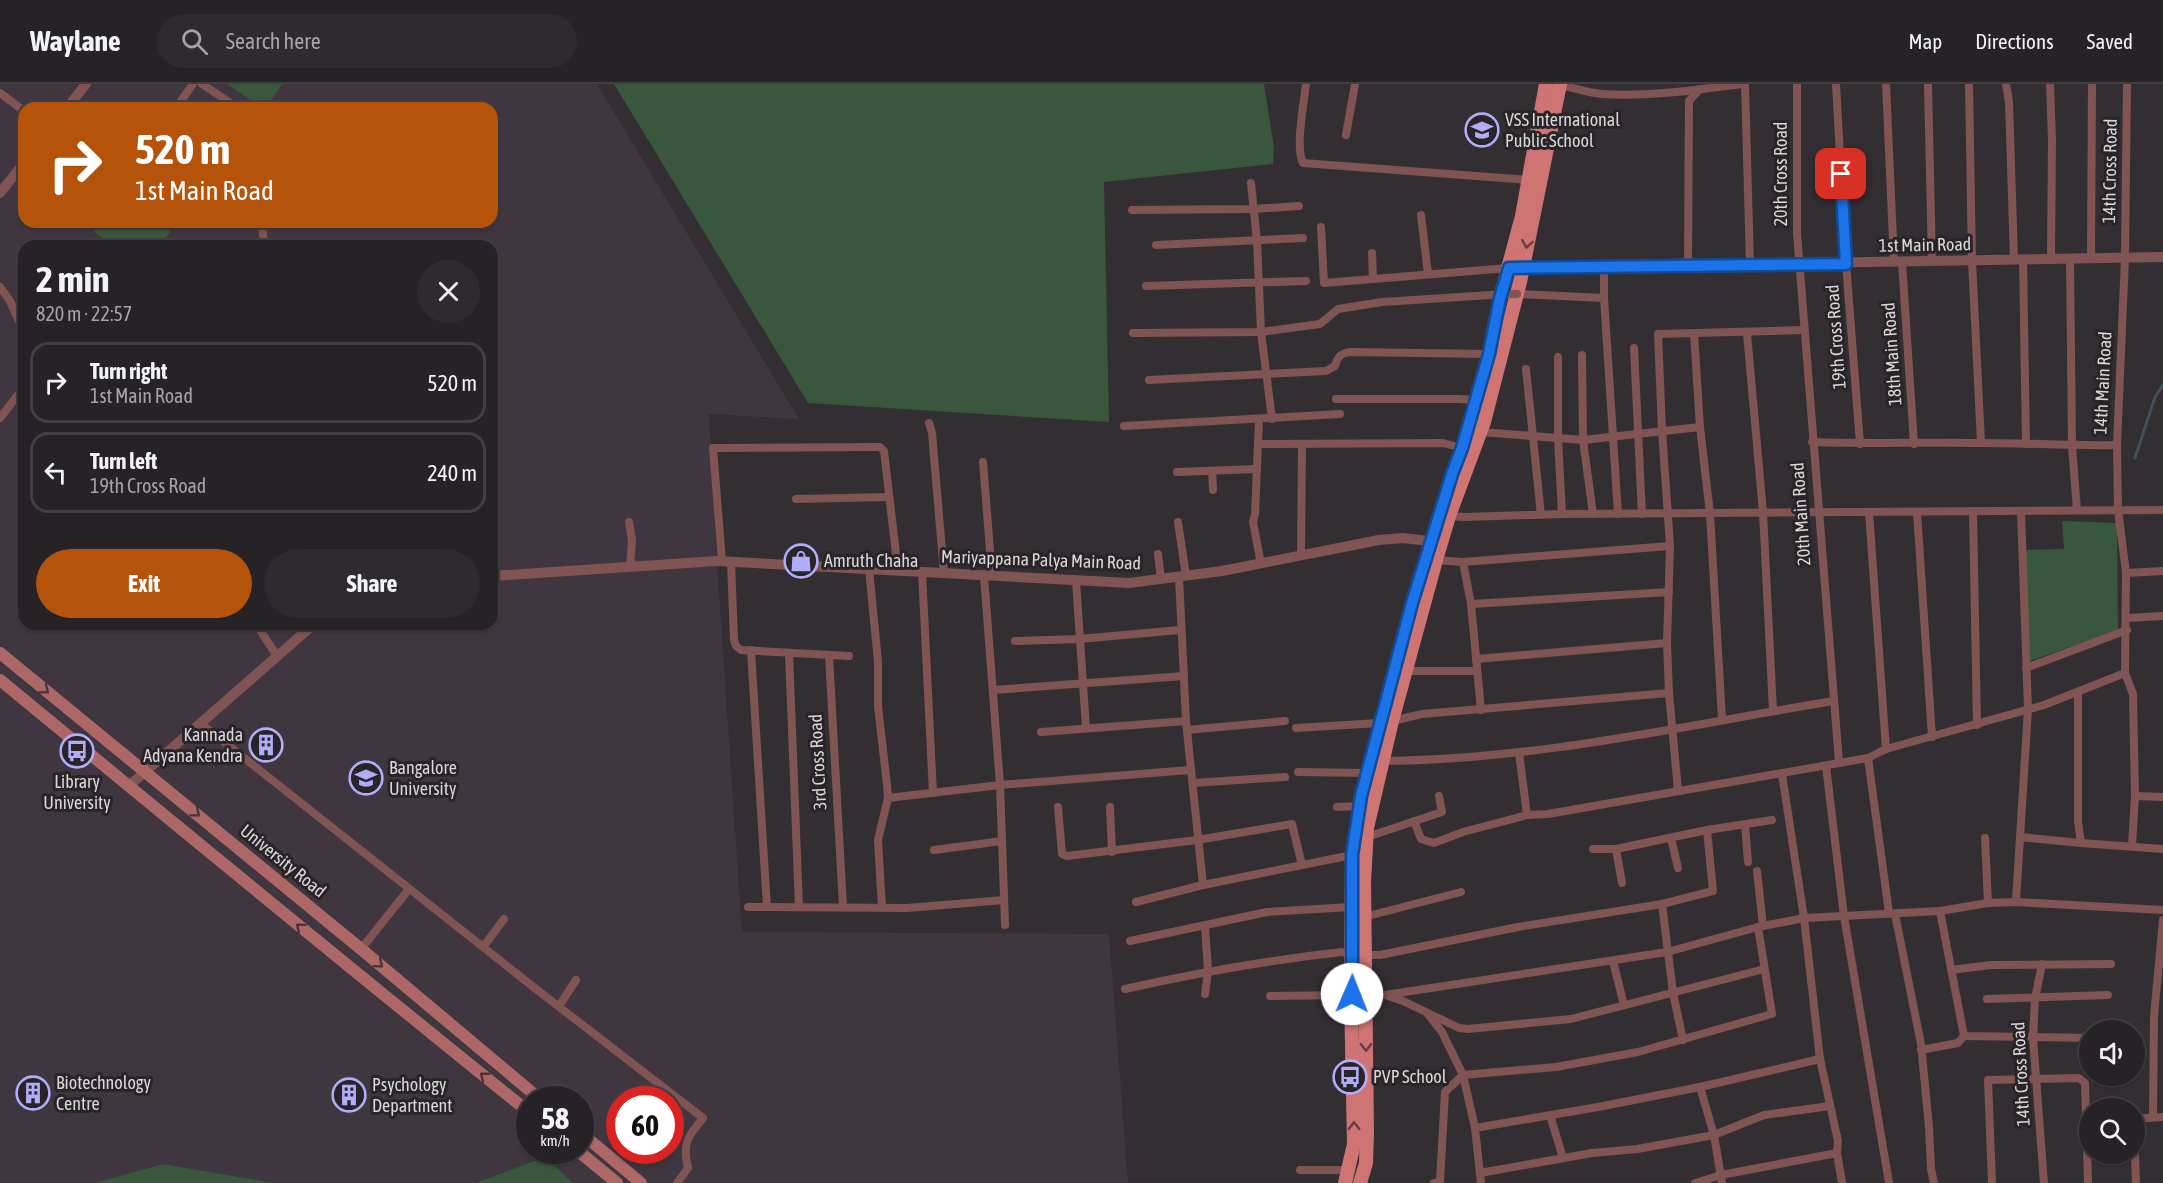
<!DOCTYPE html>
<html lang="en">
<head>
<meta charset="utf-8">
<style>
  :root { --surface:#262226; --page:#2e2a2e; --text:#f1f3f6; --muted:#a4a4a7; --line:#423f43; --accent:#b45309 }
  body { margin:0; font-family:"Asap Condensed",sans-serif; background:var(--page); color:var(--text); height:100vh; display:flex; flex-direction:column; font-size:22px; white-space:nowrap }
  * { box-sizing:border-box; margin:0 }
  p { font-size:20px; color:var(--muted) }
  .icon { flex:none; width:33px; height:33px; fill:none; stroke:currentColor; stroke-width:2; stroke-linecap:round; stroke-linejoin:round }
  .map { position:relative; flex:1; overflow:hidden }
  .details { position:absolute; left:18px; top:156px; width:480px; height:390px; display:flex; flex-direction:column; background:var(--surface); border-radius:18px; box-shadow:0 2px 4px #0004,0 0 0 2px var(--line) }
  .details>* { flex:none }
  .top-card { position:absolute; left:18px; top:18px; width:480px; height:126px; border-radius:18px; box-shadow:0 2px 4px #0004,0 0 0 2px var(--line); background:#b45309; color:#fff; overflow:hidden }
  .fabs { position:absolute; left:2079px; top:936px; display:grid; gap:12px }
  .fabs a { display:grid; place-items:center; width:66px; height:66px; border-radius:50%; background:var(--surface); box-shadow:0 2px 4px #0004,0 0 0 2px var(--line); font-size:30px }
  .speed { position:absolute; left:516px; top:1002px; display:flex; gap:12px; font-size:30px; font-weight:700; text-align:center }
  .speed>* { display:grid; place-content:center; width:78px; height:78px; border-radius:50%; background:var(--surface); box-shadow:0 2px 4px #0004,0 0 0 2px var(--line); line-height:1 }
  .speed small { font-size:15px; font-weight:400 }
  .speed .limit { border:9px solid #d22; background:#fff; color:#111 }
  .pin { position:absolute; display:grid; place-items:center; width:51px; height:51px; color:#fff; margin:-26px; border-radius:12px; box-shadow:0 3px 9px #0006 }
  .me { position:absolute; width:66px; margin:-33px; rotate:1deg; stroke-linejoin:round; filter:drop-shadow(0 0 4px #0008) }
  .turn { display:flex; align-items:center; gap:21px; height:126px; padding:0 18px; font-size:27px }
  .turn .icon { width:78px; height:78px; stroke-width:2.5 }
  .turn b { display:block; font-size:42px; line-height:51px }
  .round { display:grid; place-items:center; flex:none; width:63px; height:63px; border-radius:32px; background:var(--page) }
  .summary { display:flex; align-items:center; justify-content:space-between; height:102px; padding:0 18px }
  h1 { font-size:36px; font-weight:700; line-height:45px }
  .action { display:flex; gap:12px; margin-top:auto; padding:12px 18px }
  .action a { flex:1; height:69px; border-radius:36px; background:var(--accent); color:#fff; font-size:24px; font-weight:700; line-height:69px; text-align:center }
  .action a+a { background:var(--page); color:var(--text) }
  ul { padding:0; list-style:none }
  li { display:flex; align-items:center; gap:18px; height:81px; margin:0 12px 9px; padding:0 6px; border:3px solid var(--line); border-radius:18px }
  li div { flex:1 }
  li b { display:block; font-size:22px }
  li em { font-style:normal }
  header { display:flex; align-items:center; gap:36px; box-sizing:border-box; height:84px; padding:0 30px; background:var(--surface); border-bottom:2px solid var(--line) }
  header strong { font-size:28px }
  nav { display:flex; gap:33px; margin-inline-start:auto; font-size:21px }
  .search { width:420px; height:54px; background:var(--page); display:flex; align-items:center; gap:15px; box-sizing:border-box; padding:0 21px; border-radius:33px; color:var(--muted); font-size:22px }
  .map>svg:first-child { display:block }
  .built { fill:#40363f; fill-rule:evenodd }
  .green { fill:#39573c }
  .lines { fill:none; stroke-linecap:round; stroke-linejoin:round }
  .stream { stroke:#434f5b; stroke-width:3 }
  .minor { stroke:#805453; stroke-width:8 }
  .tertiary { stroke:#805453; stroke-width:10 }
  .secondary { stroke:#ac6766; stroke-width:12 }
  .primary { stroke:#ce7574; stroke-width:14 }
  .minor-bridge { stroke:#805453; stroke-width:8 }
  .oneway { stroke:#634043 }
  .oneway2 { stroke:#4a3538 }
  .route-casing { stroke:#114b97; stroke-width:15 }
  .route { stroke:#1a73e8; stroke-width:10 }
  .labels { text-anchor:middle; stroke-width:6; stroke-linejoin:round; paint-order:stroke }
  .poi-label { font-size:18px; fill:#dad7d9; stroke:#292428; text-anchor:start }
  .street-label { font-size:18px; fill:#dad7d9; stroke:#292428 }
</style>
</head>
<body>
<header>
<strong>Waylane</strong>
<div class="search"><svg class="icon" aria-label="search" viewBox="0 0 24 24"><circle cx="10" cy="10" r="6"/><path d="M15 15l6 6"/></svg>Search here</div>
<nav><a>Map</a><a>Directions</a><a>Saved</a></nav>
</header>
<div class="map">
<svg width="2163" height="1099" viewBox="0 0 2163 1099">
  <rect width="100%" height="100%" fill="#332e32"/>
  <path class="built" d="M 0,0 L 597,0 L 799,335 L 709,330 L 718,494 L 742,848 L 1109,850 L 1128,1099 L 0,1099 ZM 24,24 L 492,24 L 492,138 L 24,138 ZM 24,162 L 492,162 L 492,540 L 24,540 ZM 530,1016 L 580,1016 L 580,1066 L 530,1066 ZM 620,1016 L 670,1016 L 670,1066 L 620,1066 Z"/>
  <g class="green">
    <polygon points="227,0 282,0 266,24 262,24"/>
    <polygon points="614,0 1264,0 1274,64 1273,80 1104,98 1109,338 808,319"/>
    <polygon points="82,138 178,138 159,162 112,162"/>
    <polygon points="2062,437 2117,439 2118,546 2030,577 2024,466 2064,465"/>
    <polygon points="545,1073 573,1099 476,1099"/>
    <polygon points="163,1080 273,1099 95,1099"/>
  </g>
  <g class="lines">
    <polyline class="stream" points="2135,374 2155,313 2163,301"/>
    <g class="minor">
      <polyline points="202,0 238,24"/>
      <path d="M 1306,0 C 1304,18 1295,64 1303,79 L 1528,96"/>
      <polyline points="1745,0 1750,181"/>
      <polyline points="1797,0 1797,149 1839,678"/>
      <polyline points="1836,0 1846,179 1860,360"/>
      <polyline points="1886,0 1894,178"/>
      <polyline points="1928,0 1932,178"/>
      <polyline points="1969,0 1972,177 1981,359"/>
      <polyline points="2006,0 2009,18 2014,176"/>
      <polyline points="2050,0 2052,55 2051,176"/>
      <polyline points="2127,0 2125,174 2117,361 2118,426 2126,489 2125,589 2133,610 2135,712 2132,762"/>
      <path d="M 1560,1 C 1574,4 1588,9 1602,10 C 1648,13 1696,6 1742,0"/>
      <polyline points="0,9 24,27"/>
      <polyline points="176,24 193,0"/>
      <polyline points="1346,51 1355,0"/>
      <polyline points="1251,99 1257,157 1261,248 1272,335"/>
      <polyline points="1132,126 1253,125 1299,122"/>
      <polyline points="1421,131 1428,190"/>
      <polyline points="262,138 264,162"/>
      <polyline points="1321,143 1324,199 1508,184"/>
      <polyline points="1156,161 1303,154"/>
      <polyline points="1372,169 1373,195"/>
      <polyline points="2070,175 2072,362 2077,426"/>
      <polyline points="2091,175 2092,0"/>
      <polyline points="2023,176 2026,360"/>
      <polyline points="1902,178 1914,360"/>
      <polyline points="1688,182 1689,17 1699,6"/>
      <polyline points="1146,202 1306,197"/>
      <polyline points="0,203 10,217 24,248"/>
      <polyline points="1517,210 1604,214 1604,183"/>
      <polyline points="1604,214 1618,430"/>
      <polyline points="1133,249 1261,248 1320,240 1338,225 1382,218 1491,211"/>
      <polyline points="1747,249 1763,428 1773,627"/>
      <polyline points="1694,250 1700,343 1710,430 1722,635"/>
      <polyline points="1634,264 1642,430"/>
      <polyline points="1582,271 1583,356 1593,430"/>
      <polyline points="1558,273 1558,354 1562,430"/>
      <polyline points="1526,285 1541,431"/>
      <path d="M 1149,296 L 1326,287 L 1335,282 C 1337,273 1341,269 1350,268 L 1489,270"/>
      <polyline points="1336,315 1458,315 1476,316"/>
      <polyline points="0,334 24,303"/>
      <polyline points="1259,336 1255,430 1253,438 1261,480"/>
      <polyline points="929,339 932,349 944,490"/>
      <polyline points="1124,342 1340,330"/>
      <polyline points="1481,348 1583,356 1700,343"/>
      <path d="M 1812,358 C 1870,360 1926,358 1983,359 C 2028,359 2072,362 2117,361"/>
      <polyline points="1258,360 1443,359 1462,364"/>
      <polyline points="983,378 992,492"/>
      <polyline points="1212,387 1213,406"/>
      <polyline points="1177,388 1256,385"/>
      <polyline points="796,415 889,413"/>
      <polyline points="1973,427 1977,641"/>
      <polyline points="1869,428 1886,665"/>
      <polyline points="1917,428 1932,653"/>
      <polyline points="1445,432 1465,433 1562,430 2163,426"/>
      <polyline points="629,438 632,456 630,483"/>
      <polyline points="1178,438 1186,492"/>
      <polyline points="1158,470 1161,495"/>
      <polyline points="1301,472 1302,360"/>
      <polyline points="1436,476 1463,478 1670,462"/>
      <polyline points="722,477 713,364 876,363 880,363 884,367 898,487"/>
      <polyline points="731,478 734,556 736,562 741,566 849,572"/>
      <polyline points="1463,478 1471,520 1481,626"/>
      <polyline points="869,485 878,578 878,622 887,701 888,714 878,756 882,823"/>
      <polyline points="922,488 933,709"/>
      <polyline points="2126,489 2163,487"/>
      <polyline points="984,492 1000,701 1005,841"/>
      <polyline points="1179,493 1186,637 1203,801"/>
      <polyline points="1076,497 1086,644"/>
      <polyline points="1471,520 1669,508"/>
      <polyline points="2127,534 2163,532"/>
      <polyline points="256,540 277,572"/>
      <polyline points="1015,557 1079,555 1180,546"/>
      <polyline points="751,566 767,823"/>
      <polyline points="789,569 799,823"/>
      <polyline points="829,572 843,822"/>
      <polyline points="1476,575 1667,559"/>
      <polyline points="2026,584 2127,546"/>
      <polyline points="1405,587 1477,587"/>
      <polyline points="993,606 1184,592"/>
      <polyline points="2078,609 2078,738 2081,759 2163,765"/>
      <polyline points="1392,637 1422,630 1669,609"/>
      <path d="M 200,639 L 536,905 L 703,1034 C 688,1052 682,1059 688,1084 L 677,1099"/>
      <polyline points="1296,644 1379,639"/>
      <polyline points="1187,646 1285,637"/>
      <polyline points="1041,648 1186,637"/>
      <polyline points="1519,669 1527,731 1548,730 1868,674 1886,665 2044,621 2125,589"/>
      <polyline points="1868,674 1889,829 1895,830 1921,960 1929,1043 1931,1085 1934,1099"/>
      <path d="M 1382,677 C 1534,676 1683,642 1833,617"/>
      <polyline points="1826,682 1844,832 1889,1099"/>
      <polyline points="1298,688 1366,689"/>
      <polyline points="1782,690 1804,834 1820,975"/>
      <polyline points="1193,699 1285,693"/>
      <polyline points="1678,707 1669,609 1667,559 1670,462 1662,346 1658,250 1804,246"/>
      <polyline points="2135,712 2163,713"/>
      <polyline points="888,714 1000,701 1190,686"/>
      <polyline points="1058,723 1062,770 1067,772 1197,756 1292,740 1302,781"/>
      <polyline points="1110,723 1112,768"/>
      <polyline points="1337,723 1359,722"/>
      <polyline points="1414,737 1421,755 1434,759 1463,748 1527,731"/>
      <polyline points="1745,740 1748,778"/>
      <polyline points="1367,753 1442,728 1439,712"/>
      <polyline points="2020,753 2081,759"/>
      <polyline points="1671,754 1678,784"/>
      <polyline points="1985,754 1988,819"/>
      <polyline points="1593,765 1616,765 1707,746 1772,736"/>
      <polyline points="1616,765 1622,799"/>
      <polyline points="934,766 1002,757"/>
      <polyline points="1757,787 1763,842"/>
      <polyline points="1136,818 1203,801 1352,771"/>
      <polyline points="2016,818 2028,626 2021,427"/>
      <polyline points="1662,820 1673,909 1683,956"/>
      <polyline points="748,823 907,824 1004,816"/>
      <polyline points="1940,827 1964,952 2090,954"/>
      <polyline points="1364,833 1461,808"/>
      <polyline points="1130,857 1267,828 1351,823"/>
      <polyline points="483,863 504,835"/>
      <polyline points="361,865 409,805"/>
      <polyline points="1365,871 1380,871 1518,843 1662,820 1713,807 1707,746"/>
      <polyline points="1613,877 1624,921"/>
      <polyline points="2042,880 2035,915 2033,954 2044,1099"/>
      <polyline points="1951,886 1991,881 2111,880"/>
      <path d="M 1125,905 C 1197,889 1268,876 1342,868 L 1352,871"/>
      <polyline points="1205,910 1208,887 1205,842"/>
      <polyline points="1366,911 1385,911 1667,868 1758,843 1804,834 1940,827 1988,819 2016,818 2163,826"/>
      <polyline points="1270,912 1351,911"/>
      <polyline points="1388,912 1403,917 1459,944 1468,945 1571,935 1764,885"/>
      <polyline points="1987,915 2108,911"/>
      <polyline points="559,922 576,896"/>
      <polyline points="1427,929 1442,948 1463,991 1556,983 1638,968 1772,930 1758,843"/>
      <polyline points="1921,966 1958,959 1964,952"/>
      <polyline points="1463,991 1475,1044"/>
      <polyline points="1700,1003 1714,1051 1722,1099"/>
      <polyline points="1550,1031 1563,1074"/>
      <polyline points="2153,1033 2154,932 2163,836"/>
      <polyline points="2134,1035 2163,1033"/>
      <polyline points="2134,1048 2136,1099"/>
      <polyline points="1300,1086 1348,1086"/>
      <polyline points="1480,1089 1592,1069 1637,1065 1714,1051 1764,1031 1830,1022"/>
      <polyline points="1434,1099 1440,1098 1445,1008 1463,991"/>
      <polyline points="1481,1099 1475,1044 1598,1023 1700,1003 1820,975 1838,1057 1837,1069 1842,1099"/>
      <polyline points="1695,1099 1721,1091 1837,1069"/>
      <polyline points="1992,1099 1988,996 2079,994 2085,999 2088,1099"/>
    </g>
    <g class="tertiary">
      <polyline points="67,24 86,0"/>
      <polyline points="0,109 24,79"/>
      <polyline points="1518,184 2163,173"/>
      <polyline points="492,492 717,477 1129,499 1222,487 1379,456 1403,454 1437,458"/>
      <polyline points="130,701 314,540"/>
    </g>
    <g class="secondary">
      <polyline points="0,569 361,865 541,1016"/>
      <path d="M 0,596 C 176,741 352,886 530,1029"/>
      <polyline points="580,1048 641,1099"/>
      <polyline points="577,1066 617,1099"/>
    </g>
    <g class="primary">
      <polyline points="1345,1099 1354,1060 1351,911 1352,771 1361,712 1412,519 1452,390 1462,364 1489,270 1500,214 1522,132 1546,0"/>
      <polyline points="1360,1099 1366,1079 1367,1048 1364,798 1367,744 1392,637 1436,476 1449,432 1484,338 1520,198 1560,0"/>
    </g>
    <polyline class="minor-bridge" points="1491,211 1517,210"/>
  </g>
  <defs><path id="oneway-chevron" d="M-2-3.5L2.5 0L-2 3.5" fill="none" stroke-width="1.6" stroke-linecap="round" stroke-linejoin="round" transform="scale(1.5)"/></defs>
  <g class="oneway">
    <use href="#oneway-chevron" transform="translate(1527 160) rotate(100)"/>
    <use href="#oneway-chevron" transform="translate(1366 963) rotate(89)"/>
    <use href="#oneway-chevron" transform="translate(1354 1042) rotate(-91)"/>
  </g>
  <g class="oneway2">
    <use href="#oneway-chevron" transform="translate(45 606) rotate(39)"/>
    <use href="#oneway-chevron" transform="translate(196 729) rotate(39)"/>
    <use href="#oneway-chevron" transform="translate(300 843) rotate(-140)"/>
    <use href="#oneway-chevron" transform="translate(379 880) rotate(40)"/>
    <use href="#oneway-chevron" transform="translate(484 992) rotate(-141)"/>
  </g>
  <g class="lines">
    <g class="route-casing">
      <polyline id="route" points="1352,910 1352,771 1361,712 1412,519 1452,390 1462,364 1489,270 1500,214 1509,184 1846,180 1841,90"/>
    </g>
    <use href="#route" class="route"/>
  </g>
  <defs>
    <g id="school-ring" transform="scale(1.725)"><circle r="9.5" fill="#292428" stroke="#b2adf9" stroke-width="1.5"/><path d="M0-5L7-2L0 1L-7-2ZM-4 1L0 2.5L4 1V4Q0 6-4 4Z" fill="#b2adf9"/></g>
    <g id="shop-ring" transform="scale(1.725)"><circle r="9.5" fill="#292428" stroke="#b2adf9" stroke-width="1.5"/><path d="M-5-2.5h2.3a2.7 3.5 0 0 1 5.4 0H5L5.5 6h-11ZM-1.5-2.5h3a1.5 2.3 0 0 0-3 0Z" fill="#b2adf9"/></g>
    <g id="building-ring" transform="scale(1.725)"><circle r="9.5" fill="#292428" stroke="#b2adf9" stroke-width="1.5"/><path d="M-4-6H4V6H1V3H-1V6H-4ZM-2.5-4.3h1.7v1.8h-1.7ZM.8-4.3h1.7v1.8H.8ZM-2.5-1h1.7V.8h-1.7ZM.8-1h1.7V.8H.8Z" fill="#b2adf9"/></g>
    <g id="bus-ring" transform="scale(1.725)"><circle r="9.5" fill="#292428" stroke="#b2adf9" stroke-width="1.5"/><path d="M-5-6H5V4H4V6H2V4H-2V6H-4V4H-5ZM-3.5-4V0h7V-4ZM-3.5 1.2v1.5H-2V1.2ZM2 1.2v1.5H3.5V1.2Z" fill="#b2adf9"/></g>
    <g id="university-ring" transform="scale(1.725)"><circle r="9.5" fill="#292428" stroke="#b2adf9" stroke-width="1.5"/><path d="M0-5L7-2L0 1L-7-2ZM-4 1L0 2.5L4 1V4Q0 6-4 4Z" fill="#b2adf9"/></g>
  </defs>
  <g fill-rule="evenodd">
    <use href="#school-ring" x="1482" y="46"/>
    <use href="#shop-ring" x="801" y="477"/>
    <use href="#building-ring" x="266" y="661"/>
    <use href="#bus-ring" x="77" y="667"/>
    <use href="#university-ring" x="366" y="694"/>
    <use href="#bus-ring" x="1350" y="993"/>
    <use href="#building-ring" x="33" y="1009"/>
    <use href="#building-ring" x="349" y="1011"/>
  </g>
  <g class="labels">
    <g class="poi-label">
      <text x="1505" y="42">VSS International<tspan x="1505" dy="21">Public School</tspan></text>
      <text x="824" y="483">Amruth Chaha</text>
      <text x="243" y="657" text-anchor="end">Kannada<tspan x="243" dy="21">Adyana Kendra</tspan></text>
      <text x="389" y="690">Bangalore<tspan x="389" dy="21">University</tspan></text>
      <text x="77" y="704" text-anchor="middle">Library<tspan x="77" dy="21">University</tspan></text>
      <text x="1373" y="999">PVP School</text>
      <text x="56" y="1005">Biotechnology<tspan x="56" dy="21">Centre</tspan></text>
      <text x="372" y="1007">Psychology<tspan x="372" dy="21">Department</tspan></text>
    </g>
    <g class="street-label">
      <text transform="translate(2110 87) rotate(-89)" y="6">14th Cross Road</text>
      <text transform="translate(1781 90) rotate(-90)" y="6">20th Cross Road</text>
      <text transform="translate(1925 161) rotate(-1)" y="6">1st Main Road</text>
      <text transform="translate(1836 253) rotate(-94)" y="6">19th Cross Road</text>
      <text transform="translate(1892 270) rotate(-94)" y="6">18th Main Road</text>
      <text transform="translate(2103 299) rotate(-87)" y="6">14th Main Road</text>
      <text transform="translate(1801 430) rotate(-94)" y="6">20th Main Road</text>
      <text transform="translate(1041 476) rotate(2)" y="6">Mariyappana Palya Main Road</text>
      <text transform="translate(818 678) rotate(-93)" y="6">3rd Cross Road</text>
      <text transform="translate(283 777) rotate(39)" y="6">University Road</text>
      <text transform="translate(2021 990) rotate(-93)" y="6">14th Cross Road</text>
    </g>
  </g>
</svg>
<div class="fabs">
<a><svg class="icon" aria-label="sound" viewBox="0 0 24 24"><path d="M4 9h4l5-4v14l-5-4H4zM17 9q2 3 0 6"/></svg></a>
<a><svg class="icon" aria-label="search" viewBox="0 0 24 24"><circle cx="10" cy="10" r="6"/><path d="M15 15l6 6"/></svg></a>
</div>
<div class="speed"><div>58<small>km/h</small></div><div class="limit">60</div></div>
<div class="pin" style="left:1841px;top:90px;background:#d93025"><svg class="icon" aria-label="arrive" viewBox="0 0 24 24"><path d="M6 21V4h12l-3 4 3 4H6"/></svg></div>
<svg class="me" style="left:1352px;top:910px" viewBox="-20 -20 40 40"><circle r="19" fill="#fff"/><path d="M0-13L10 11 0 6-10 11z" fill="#1a73e8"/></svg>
<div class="top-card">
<div class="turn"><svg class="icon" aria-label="right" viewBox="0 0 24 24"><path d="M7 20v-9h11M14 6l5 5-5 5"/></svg><div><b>520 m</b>1st Main Road</div></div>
</div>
<section class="details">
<div class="summary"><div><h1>2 min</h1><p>820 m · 22:57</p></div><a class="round"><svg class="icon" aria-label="close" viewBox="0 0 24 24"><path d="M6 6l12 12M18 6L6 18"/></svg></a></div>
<ul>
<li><svg class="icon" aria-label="right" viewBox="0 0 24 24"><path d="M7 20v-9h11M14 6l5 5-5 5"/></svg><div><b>Turn right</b><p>1st Main Road</p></div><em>520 m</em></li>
<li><svg class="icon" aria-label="left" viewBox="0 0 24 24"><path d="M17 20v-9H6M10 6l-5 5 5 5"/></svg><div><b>Turn left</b><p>19th Cross Road</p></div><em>240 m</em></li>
</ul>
<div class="action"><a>Exit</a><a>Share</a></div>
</section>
</div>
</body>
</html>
